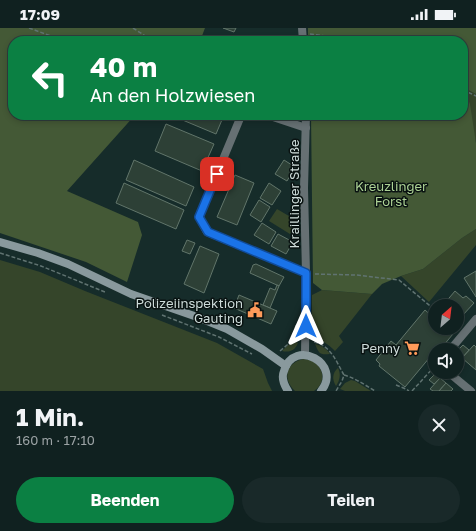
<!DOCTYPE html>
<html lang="de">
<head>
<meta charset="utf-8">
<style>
  :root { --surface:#102120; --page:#192929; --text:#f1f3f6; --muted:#9ca3a5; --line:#303e3e; --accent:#0b8043 }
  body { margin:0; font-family:"Golos Text",sans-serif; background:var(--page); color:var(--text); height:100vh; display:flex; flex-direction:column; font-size:15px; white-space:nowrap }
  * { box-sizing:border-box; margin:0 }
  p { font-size:13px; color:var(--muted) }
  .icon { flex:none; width:22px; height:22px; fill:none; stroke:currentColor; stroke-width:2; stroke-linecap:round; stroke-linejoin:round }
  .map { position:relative; height:363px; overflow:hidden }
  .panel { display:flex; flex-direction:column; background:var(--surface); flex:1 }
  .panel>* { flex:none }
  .top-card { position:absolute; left:8px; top:8px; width:460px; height:84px; border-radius:16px; box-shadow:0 2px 6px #0003,0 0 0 1px var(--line); background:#0b8043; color:#fff; overflow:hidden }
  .needle { width:26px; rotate:28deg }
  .buttons { position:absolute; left:428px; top:271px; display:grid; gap:8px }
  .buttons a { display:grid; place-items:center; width:36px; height:36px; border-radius:50%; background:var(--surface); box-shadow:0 2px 6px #0003,0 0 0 1px var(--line); font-size:20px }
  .pin { position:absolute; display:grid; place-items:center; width:34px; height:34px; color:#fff; margin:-17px; border-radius:8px; box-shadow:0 2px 6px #0006 }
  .me { position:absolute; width:44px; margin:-22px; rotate:0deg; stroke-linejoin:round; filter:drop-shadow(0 0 3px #0008) }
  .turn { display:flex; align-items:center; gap:14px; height:84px; padding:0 16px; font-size:18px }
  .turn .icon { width:52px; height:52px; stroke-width:2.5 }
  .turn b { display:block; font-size:28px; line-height:34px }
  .round { display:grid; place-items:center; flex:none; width:42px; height:42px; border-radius:21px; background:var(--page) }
  .headline { display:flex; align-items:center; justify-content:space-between; height:68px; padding:0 16px }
  h1 { font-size:24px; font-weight:700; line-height:30px }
  .cta { display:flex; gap:8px; margin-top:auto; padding:8px 16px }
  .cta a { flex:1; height:46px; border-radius:24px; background:var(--accent); color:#fff; font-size:16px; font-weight:700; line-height:46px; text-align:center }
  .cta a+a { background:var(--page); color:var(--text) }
  .status { display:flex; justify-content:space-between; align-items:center; height:28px; padding:0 20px; background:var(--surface); direction:ltr }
  .status svg { height:11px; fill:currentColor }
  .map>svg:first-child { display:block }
  .green { fill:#35452a }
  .forest { fill:#445936 }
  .building { fill:#2d4036; stroke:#61756a }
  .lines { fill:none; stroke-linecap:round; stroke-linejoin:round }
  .path { stroke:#607371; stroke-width:1.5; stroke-dasharray:4 2; stroke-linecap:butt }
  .street { stroke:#667073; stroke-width:8 }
  .secondary { stroke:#89999d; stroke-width:8 }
  .route-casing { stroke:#114b97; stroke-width:10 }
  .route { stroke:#1a73e8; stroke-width:7 }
  .labels { text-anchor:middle; stroke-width:3; stroke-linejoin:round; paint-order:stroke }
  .park-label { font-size:13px; fill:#add295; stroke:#091211 }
  .street-label { font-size:13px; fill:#cddbd9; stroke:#091211 }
  .poi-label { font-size:13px; fill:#cddbd9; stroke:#091211; text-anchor:end }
</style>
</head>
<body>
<div class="status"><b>17:09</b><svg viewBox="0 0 49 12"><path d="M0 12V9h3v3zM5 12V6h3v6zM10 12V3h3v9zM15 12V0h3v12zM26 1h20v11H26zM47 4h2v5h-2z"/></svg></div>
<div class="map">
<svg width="476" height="363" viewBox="0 0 476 363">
  <rect width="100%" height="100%" fill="#162c2a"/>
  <g class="green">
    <polygon points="468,62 476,66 476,115 465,65"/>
    <polygon points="277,181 294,191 294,199 290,206 269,193"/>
    <polygon points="476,201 476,217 429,274 401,248 423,241 462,210"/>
    <polygon points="0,232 40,244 85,263 217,315 263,341 268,355 272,363 0,363"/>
    <path d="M 322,262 L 372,266 L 339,308 L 343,314 L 335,323 C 328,316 324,313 314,311 L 312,295 L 312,267 Z"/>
    <path d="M 296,314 L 298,315 C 295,322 290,325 282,323 L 288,317 Z"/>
    <path d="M 315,316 C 321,317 327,321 330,326 C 320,327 319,326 315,316 Z"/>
    <path d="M 303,331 C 321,331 330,352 314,363 L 295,363 C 282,351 286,335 303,331 Z"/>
    <path d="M 338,340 C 341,346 340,352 336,358 C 332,352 332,345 338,340 Z"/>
    <polygon points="351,352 355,353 371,363 345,363 340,361 345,355"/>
  </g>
  <g class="forest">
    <polygon points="0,0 205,0 200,13 13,13 13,87 135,87 67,163 138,194 142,207 127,254 86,234 0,205"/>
    <polygon points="308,0 476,0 476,66 468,62 465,65 470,76 476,115 476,201 462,210 423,241 401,248 382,256 372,266 322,262 313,255 311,87 463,87 463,13 308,13"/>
  </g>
  <g class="building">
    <polygon points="223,0 236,0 234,4"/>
    <polygon points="173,87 224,87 216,106 173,88"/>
    <polygon points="166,96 214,116 202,143 155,123"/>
    <polygon points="134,132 194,159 186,178 126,152"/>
    <polygon points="284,132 295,139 287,153 275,146"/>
    <polygon points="235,147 254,155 237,197 217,189"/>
    <polygon points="124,155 184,182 176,201 116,175"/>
    <polygon points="269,155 281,163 272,177 260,170"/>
    <polygon points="259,172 270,179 261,194 250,187"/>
    <polygon points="262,195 276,204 269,216 254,207"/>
    <polygon points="278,206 293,214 286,226 271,218"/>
    <polygon points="187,212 195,215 190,226 182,223"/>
    <polygon points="200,218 219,226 204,265 184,256"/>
    <polygon points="256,236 284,249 279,258 250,245 253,237"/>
    <polygon points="476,243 476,269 464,250"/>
    <polygon points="277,257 279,258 270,280 263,277 270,260 275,262"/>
    <polygon points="455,263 463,270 466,268 474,275 462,288 457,284 457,278 447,278 444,276"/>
    <polygon points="239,267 277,283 271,296 234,280"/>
    <polygon points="425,282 435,291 435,300 446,300 453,306 443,318 441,316 436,322 435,322 435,323 405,359 379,338 380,336 376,332 391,313 396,317"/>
    <polygon points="463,317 469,322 462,330 457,325 457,323"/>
    <polygon points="474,317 476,319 476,342 462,330"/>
    <polygon points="435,346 440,350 434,356 429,352"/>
    <polygon points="440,350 446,355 439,363 433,363 430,361"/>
    <polygon points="446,355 453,361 451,363 439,363"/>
  </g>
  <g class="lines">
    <g class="path">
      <polyline points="29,0 59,11 67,13"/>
      <polyline points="133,0 153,13"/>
      <polyline points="310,6 342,10 350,13"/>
      <polyline points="463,62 476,68"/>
      <polyline points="0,225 41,238 105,264"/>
      <polyline points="315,246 356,247 399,252 435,282"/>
      <polyline points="162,287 219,309 252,326"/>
      <polyline points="293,312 296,297"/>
      <path d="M 314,314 C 331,318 336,333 344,347 L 342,353 L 336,363"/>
      <polyline points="280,323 293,312 296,312"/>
      <path d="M 344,347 C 355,350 365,357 375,363"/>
      <polyline points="396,357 406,361 409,363"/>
      <polyline points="412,363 435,338"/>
    </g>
    <g class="street">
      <polyline points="302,0 303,13"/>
      <polyline points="243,87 241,88 199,189 207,204 306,245"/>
      <polyline points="267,87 306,100"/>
      <polyline points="450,322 476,291"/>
      <polyline points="305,327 306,245 304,160 306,87"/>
      <polyline points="448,344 471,363"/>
    </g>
    <g class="secondary">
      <polyline points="0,214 38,225 68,236 131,266 200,290 227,301 262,321 286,338"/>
      <path d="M 288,363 C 284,357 281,350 284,343 C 294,309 343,336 321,363"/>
    </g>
  </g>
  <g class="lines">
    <g class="route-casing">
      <polyline id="route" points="217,146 199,189 208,204 306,245 306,298"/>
    </g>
    <use href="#route" class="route"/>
  </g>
  <defs>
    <g id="civic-bare" transform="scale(1.2)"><path d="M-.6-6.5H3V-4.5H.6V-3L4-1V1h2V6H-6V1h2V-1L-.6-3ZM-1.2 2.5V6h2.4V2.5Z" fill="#ff9b5a" stroke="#091211" stroke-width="2.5" paint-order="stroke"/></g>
    <g id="supermarket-bare" transform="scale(1.2)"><path d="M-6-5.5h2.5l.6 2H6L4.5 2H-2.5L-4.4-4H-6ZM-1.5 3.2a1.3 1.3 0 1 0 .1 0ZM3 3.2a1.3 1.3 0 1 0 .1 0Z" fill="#ff9b5a" stroke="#091211" stroke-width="2.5" paint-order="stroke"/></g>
  </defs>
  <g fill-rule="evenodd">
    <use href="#civic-bare" x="255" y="282"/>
    <use href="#supermarket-bare" x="412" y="320"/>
  </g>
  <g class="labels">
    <g class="park-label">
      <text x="391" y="163">Kreuzlinger<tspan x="391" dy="15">Forst</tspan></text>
    </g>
    <g class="street-label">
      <text transform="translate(294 166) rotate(-90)" y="5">Kraillinger Straße</text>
    </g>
    <g class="poi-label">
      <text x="243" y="280">Polizeiinspektion<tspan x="243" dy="15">Gauting</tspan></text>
      <text x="400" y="325">Penny</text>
    </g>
  </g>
</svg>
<div class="buttons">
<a><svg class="needle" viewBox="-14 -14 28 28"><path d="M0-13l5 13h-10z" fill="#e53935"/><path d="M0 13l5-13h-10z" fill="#9ca3a5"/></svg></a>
<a><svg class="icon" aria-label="sound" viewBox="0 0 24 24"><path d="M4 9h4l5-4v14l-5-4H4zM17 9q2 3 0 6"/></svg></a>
</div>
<div class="pin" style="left:217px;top:146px;background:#d93025"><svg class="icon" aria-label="arrive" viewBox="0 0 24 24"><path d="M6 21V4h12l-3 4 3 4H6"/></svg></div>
<svg class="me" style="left:306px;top:298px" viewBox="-20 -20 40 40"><path d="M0-17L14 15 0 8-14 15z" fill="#1a73e8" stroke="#fff" stroke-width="4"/></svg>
<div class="top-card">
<div class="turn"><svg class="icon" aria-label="left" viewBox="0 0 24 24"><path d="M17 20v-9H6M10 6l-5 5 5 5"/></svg><div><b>40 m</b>An den Holzwiesen</div></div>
</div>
</div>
<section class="panel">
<div class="headline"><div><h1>1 Min.</h1><p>160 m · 17:10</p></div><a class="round"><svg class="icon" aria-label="close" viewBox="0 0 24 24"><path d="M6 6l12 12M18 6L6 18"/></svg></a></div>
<div class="cta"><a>Beenden</a><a>Teilen</a></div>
</section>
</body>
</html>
